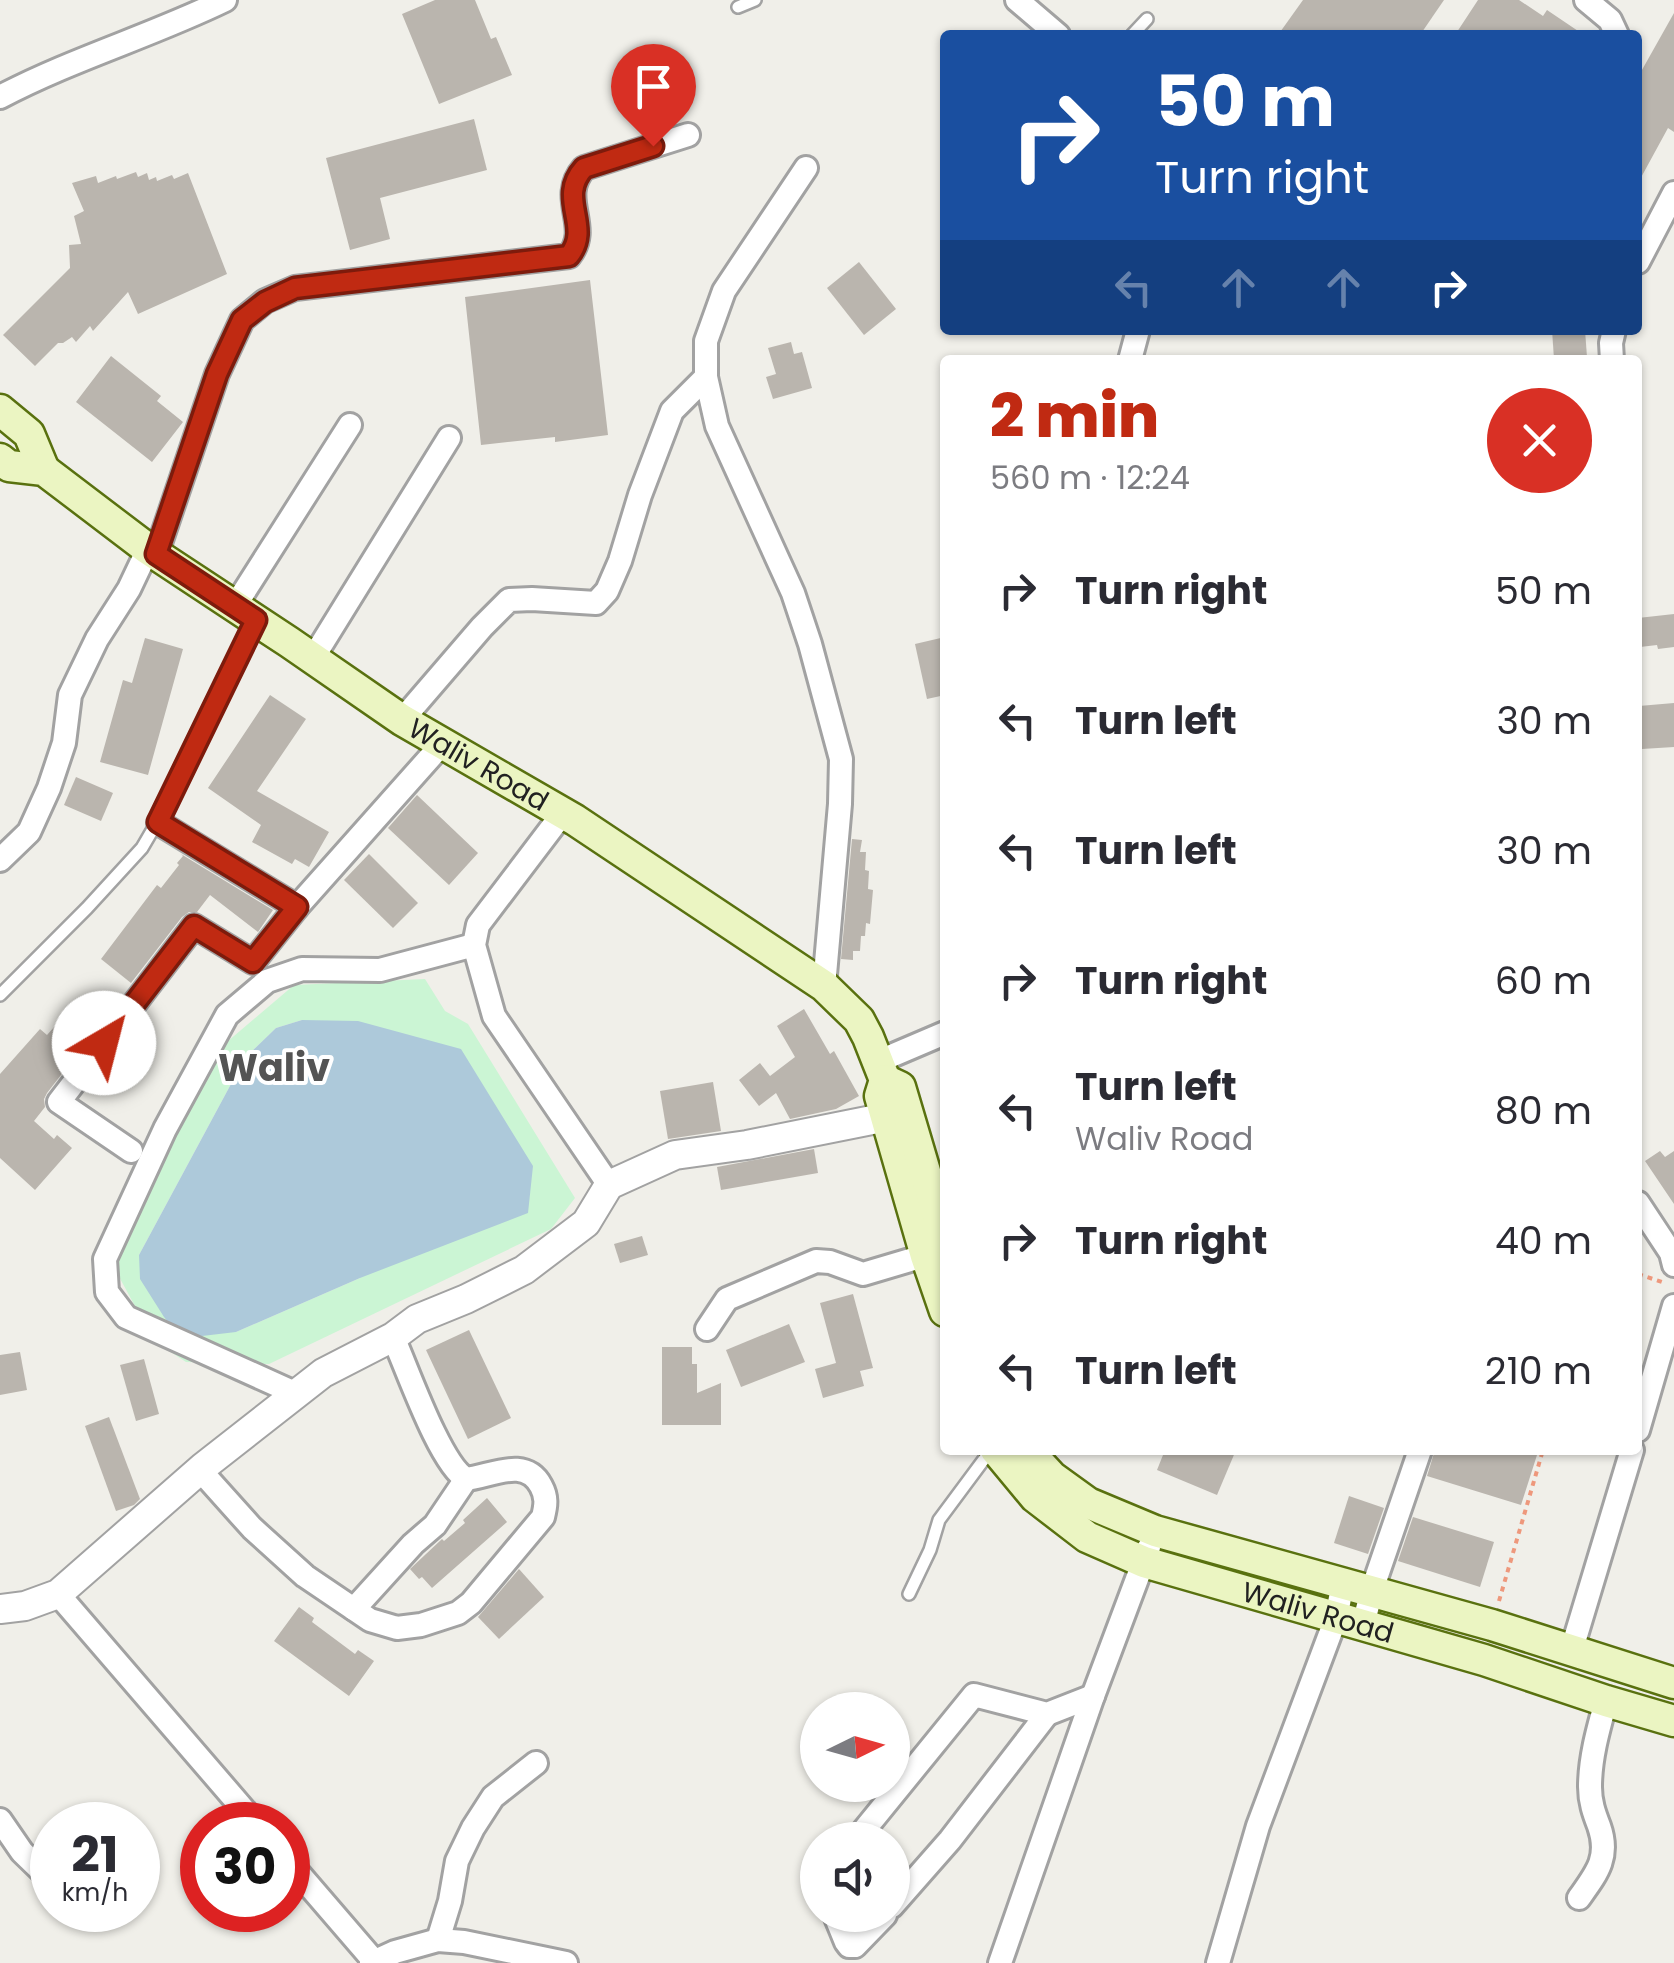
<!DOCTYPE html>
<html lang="en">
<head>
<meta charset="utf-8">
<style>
  :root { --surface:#fff; --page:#f7f7f7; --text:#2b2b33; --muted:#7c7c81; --accent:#c02a12 }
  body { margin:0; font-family:Poppins,sans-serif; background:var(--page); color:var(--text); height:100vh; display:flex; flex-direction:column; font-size:38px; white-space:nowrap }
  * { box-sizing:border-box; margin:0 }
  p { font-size:32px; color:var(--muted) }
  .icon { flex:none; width:55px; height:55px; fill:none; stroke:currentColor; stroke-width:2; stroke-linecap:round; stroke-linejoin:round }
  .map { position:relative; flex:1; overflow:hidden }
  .panel { position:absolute; left:940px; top:355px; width:702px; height:1100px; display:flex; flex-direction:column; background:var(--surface); border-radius:10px; box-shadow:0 2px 8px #0004 }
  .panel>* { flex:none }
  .hud { position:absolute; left:940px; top:30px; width:702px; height:305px; border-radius:10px; box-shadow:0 2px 8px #0004; background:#1a4fa0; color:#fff; overflow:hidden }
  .needle { width:65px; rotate:85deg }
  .buttons { position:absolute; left:800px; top:1692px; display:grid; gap:20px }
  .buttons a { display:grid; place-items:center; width:110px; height:110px; border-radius:50%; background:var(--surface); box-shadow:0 2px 8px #0004; font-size:50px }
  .speed { position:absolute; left:30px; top:1802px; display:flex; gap:20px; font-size:50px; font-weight:700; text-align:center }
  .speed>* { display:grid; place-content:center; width:130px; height:130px; border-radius:50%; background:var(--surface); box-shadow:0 2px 8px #0004; line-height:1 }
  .speed small { font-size:25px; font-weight:400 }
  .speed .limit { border:15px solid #d22; background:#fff; color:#111 }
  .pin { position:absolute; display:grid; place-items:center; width:85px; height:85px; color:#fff; margin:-102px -42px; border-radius:50% 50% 50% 0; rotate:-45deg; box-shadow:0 0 10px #0007 }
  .pin .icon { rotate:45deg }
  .me { position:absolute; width:110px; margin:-55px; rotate:37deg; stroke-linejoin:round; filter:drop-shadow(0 0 8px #0008) }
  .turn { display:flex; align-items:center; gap:35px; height:210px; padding:0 50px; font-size:45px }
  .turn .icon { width:130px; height:130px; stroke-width:2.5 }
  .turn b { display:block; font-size:70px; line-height:85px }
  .lanes { display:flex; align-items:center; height:95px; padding:0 50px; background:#0003; justify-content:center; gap:50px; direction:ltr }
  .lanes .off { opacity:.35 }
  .round { display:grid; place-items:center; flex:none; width:105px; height:105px; border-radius:52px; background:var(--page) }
  .overview { display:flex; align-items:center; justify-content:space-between; height:170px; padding:0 50px }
  h1 { font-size:60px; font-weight:800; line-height:75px; color:var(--accent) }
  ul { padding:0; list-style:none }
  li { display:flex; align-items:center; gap:30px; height:130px; padding:0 50px }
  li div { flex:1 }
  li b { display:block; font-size:38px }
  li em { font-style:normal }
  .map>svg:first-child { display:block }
  .park { fill:#cbf5d4; fill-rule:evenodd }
  .water { fill:#adc9da }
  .building { fill:#bab5ae }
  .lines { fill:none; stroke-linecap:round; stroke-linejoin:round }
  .service-casing { stroke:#a2a2a2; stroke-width:16 }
  .minor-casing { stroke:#a2a2a2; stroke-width:28 }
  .tertiary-casing { stroke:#a2a2a2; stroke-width:32 }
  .secondary-casing { stroke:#59710f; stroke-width:35 }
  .path { stroke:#ee987c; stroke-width:4; stroke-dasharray:5 5; stroke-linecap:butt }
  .service { stroke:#fff; stroke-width:11 }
  .minor { stroke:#fff; stroke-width:22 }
  .tertiary { stroke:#fff; stroke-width:28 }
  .secondary { stroke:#ebf5c2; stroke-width:30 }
  .route-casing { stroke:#7d1b0c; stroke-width:25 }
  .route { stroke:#c02a12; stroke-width:18 }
  .labels { text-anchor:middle; stroke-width:8; stroke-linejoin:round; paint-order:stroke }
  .street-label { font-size:28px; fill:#212121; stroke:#fff }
  .district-label { font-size:38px; font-weight:bold; fill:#545454; stroke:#fff }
</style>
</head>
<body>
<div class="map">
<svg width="1674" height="1963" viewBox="0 0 1674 1963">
  <rect width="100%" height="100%" fill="#f0efe9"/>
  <path class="park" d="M 425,979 L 445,1011 L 468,1024 L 575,1198 L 551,1229 L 269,1364 L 186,1362 L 154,1341 L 111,1262 L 214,1053 L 294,985 ZM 302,1020 L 360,1278 L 236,1332 L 139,1255 L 245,1058 L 276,1028 Z"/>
  <polygon class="water" points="302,1020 358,1021 461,1049 533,1166 528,1213 360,1278 236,1332 202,1336 177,1333 164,1317 140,1279 139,1255 245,1058 276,1028"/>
  <g class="building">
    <polygon points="435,0 475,0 491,39 496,37 512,75 439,104 402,14"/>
    <polygon points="1303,0 1444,0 1420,35 1278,35"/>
    <polygon points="1478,0 1519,0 1543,16 1547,10 1584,35 1455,35"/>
    <polygon points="1674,13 1674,132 1668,128 1638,183 1638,77"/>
    <polygon points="474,119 487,170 380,198 390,239 350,250 326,158"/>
    <polygon points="136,172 138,177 147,173 149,180 156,177 157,181 172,175 174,179 188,173 227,274 138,314 128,292 93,331 90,326 76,342 72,337 63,343 58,343 35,366 3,335 70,268 69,245 81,244 74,216 84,211 72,183 96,176 98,183 116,176 117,179"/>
    <polygon points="859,262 896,309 864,335 827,288"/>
    <polygon points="590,280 608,435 555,442 555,437 481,445 465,297"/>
    <polygon points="1552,330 1585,330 1587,357 1554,359"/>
    <polygon points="791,342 794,354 802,352 812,388 773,399 766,377 776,374 768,348"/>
    <polygon points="111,356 161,396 157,401 183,422 152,462 76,402"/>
    <polygon points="1674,614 1674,647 1658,649 1657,645 1640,647 1638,618"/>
    <polygon points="945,637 945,695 927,699 915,644"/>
    <polygon points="145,638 183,649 148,775 100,762 123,680 132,683"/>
    <polygon points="270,695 306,719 257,791 329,832 309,867 295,859 292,864 252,842 261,825 208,788"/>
    <polygon points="1674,703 1674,747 1642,749 1639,706"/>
    <polygon points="76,777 113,793 101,821 64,805"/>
    <polygon points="417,795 478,853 449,885 388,828"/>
    <polygon points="852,839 862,840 860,852 866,852 865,870 869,871 868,889 873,890 870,924 866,923 865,936 861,936 860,951 853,951 853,960 841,959"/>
    <polygon points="181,854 273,910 258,932 210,895 197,912 189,912 182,917 131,983 101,959 157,885 161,888 179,865 177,863 183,856"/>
    <polygon points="369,854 418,903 393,928 344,880"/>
    <polygon points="83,995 106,1017 47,1093 44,1099 45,1107 34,1121 54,1139 57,1135 72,1148 35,1190 0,1158 0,1074 40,1029 47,1035"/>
    <polygon points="804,1009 830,1054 834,1051 859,1096 836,1109 790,1119 776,1093 759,1106 739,1080 760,1063 770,1076 795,1057 777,1026"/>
    <polygon points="713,1082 721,1131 668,1139 660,1091"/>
    <polygon points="814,1149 818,1173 721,1190 717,1167"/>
    <polygon points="1660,1151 1665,1157 1674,1151 1674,1204 1645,1161"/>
    <polygon points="642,1236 648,1255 620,1263 614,1244"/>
    <polygon points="853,1294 873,1368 860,1371 864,1386 823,1398 815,1369 836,1363 820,1303"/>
    <polygon points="789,1324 805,1362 741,1387 726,1350"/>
    <polygon points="469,1330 511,1418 468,1439 426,1350"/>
    <polygon points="662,1347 692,1347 692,1364 697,1364 697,1393 721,1383 721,1425 662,1425"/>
    <polygon points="20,1352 27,1390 0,1395 0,1355"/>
    <polygon points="144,1359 159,1414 136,1421 120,1365"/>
    <polygon points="109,1417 140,1499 134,1505 116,1511 85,1426"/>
    <polygon points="1165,1450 1236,1450 1217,1495 1157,1470"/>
    <polygon points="1435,1450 1535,1450 1534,1454 1537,1455 1521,1505 1427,1476"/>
    <polygon points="1349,1496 1384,1508 1368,1554 1334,1543"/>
    <polygon points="487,1498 507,1522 432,1588 422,1577 419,1579 410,1569 442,1539 444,1541 465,1523 463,1520"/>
    <polygon points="1413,1517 1494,1542 1480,1587 1398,1561"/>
    <polygon points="519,1569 544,1597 499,1639 478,1617"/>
    <polygon points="299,1607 314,1618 312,1622 355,1654 358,1650 374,1661 349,1696 274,1641"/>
  </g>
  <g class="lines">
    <g class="service-casing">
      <g id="service">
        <polyline points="738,7 755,0"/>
        <polyline points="1132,35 1147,19"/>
        <polyline points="0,995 87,908 142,848 170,800 255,623"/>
        <polyline points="909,1594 930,1550 939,1520 991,1450"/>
      </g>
    </g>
    <g class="minor-casing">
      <g id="minor">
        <polyline points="1017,0 1058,35"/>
        <polyline points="1586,0 1610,20 1617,35"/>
        <path d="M 0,97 C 72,59 151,36 225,0"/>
        <polyline points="806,168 724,291 706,341 706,377 717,426 793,593 810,644 841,759 840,804 824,986"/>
        <polyline points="1638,262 1674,193"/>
        <polyline points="1130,360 1138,330"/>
        <polyline points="1612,360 1611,343 1614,330"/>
        <path d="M 156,555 L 217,374 L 242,320 L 265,301 L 295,288 L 569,256 C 593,226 557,199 584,168 L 688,135"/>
        <polyline points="235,606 350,425"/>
        <polyline points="313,658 449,438"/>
        <polyline points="402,720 482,627 509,600 532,599 596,603 607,591 620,561 640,495 672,411 706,377"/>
        <polyline points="563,813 478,925 474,945 494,1016 609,1185"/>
        <polyline points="159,823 297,907"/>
        <polyline points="0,860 29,832 49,788 64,743 70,695 97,639 129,589 148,549"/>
        <polyline points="877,1062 945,1033"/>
        <polyline points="131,1151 59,1102 194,926 253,962 297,907 442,744"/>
        <polyline points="1638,1203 1671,1253 1674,1265"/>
        <polyline points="707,1329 727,1299 816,1261 830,1262 863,1274 937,1252"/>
        <polyline points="297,1394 126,1317 107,1292 105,1259 165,1129 227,1015 267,981 302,969 380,970 474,945"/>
        <polyline points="1638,1430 1674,1306"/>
        <path d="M 200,1470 L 252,1528 L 305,1576 L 370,1620 L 397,1628 L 421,1625 L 458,1613 L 471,1603 L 543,1517 C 546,1505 547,1497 541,1486 C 525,1456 492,1476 466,1479 C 440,1464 407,1368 393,1337"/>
        <polyline points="58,1594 257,1825"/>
        <polyline points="354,1609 413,1544 435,1525 466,1479"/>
        <polyline points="1363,1625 1372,1590 1420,1450"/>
        <polyline points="1571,1652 1632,1450"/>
        <polyline points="0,1820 22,1852 52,1881"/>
        <polyline points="856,1840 974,1695 1047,1714 1093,1696"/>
        <polyline points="288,1861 374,1961"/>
        <path d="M 1579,1898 C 1597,1873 1610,1857 1599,1826 C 1594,1813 1590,1802 1590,1787 C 1590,1758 1598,1730 1606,1701"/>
        <polyline points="892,1906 950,1840 1047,1714"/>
        <polyline points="835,1915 846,1942 849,1946 855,1946 885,1915"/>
        <polyline points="438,1940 450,1901 457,1861 473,1828 493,1797 536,1763"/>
        <polyline points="371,1963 395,1952 438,1940 464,1942 566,1963"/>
        <polyline points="1000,1963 1093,1696 1149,1547"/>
        <polyline points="1218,1963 1258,1826 1336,1618 1343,1583"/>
      </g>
    </g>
    <g class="tertiary-casing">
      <polyline id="tertiary" points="0,1609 25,1606 58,1594 203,1467 323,1373 393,1337 417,1319 466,1299 524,1270 586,1223 609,1185 675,1155 747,1145 907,1113"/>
    </g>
    <g class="secondary-casing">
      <g id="secondary">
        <polyline points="0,410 29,434 44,470"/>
        <path id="s1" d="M 0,459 L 9,466 L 44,470 L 148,549 L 289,642 L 402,720 L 575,820 L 824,986 L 859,1020 L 868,1037 L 885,1080 L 880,1096 L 926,1256 L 945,1311"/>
        <polyline points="885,1080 900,1087 945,1239"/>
        <path id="s2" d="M 996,1450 L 1035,1497 L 1087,1537 L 1144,1562 L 1484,1660 L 1606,1701 L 1674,1721"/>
        <polyline points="1027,1450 1052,1477 1088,1503 1155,1531 1492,1625 1674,1683"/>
      </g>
    </g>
    <g class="path">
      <polyline points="1638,1274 1662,1282"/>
      <polyline points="1499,1601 1543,1450"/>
    </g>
    <use href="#service" class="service"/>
    <use href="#minor" class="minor"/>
    <use href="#tertiary" class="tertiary"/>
    <use href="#secondary" class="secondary"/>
  </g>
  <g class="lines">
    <g class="route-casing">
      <path id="route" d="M 104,1043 L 194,926 L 253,962 L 297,907 L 158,822 L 256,620 L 156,554 L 217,374 L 242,320 L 265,302 L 295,288 L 569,256 C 593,226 556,199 584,168 L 653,146"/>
    </g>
    <use href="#route" class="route"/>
  </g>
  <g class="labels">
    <g class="street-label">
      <text dy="10" stroke="none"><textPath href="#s1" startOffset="572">Waliv Road</textPath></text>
      <text dy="10" stroke="none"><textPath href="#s2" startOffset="370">Waliv Road</textPath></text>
    </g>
    <g class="district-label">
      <text x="274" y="1081">Waliv</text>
    </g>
  </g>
</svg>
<div class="buttons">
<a><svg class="needle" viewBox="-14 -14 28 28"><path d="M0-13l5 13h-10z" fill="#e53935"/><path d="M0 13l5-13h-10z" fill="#7c7c81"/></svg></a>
<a><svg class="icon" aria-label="sound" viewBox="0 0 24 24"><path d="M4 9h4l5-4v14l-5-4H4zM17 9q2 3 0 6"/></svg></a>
</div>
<div class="speed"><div>21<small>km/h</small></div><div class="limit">30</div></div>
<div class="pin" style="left:653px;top:146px;background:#d93025"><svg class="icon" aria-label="arrive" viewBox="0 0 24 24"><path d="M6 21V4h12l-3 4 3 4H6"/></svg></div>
<svg class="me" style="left:104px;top:1043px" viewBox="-20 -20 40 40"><circle r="19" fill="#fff"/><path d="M0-13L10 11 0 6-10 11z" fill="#c02a12"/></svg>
<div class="hud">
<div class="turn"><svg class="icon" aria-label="right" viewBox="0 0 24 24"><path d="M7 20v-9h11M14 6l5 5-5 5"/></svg><div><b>50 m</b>Turn right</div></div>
<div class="lanes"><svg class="icon off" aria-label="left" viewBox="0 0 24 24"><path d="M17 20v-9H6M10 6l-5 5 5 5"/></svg><svg class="icon off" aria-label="ahead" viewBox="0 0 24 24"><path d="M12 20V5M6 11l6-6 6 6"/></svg><svg class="icon off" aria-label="ahead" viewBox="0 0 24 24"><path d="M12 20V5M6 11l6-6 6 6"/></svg><svg class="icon" aria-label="right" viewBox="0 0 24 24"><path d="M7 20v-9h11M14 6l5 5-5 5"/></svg></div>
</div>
<section class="panel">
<div class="overview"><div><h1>2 min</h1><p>560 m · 12:24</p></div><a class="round" style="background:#d93025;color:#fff"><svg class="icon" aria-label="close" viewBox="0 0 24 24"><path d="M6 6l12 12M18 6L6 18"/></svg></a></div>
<ul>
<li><svg class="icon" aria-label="right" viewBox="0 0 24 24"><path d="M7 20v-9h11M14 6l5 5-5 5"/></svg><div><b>Turn right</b></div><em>50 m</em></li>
<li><svg class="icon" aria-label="left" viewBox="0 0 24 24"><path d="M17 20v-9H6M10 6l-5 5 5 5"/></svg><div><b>Turn left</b></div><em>30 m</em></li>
<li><svg class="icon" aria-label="left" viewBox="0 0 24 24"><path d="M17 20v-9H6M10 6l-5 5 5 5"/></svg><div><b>Turn left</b></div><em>30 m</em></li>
<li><svg class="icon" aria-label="right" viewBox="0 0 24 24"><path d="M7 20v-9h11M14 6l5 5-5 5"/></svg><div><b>Turn right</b></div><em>60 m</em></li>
<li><svg class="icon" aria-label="left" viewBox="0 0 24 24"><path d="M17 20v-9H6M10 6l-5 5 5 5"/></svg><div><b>Turn left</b><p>Waliv Road</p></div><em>80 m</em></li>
<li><svg class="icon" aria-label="right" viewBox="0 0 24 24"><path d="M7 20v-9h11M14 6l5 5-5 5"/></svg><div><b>Turn right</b></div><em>40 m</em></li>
<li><svg class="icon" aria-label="left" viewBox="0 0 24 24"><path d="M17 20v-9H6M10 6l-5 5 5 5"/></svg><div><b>Turn left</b></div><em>210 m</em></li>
</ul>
</section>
</div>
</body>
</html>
